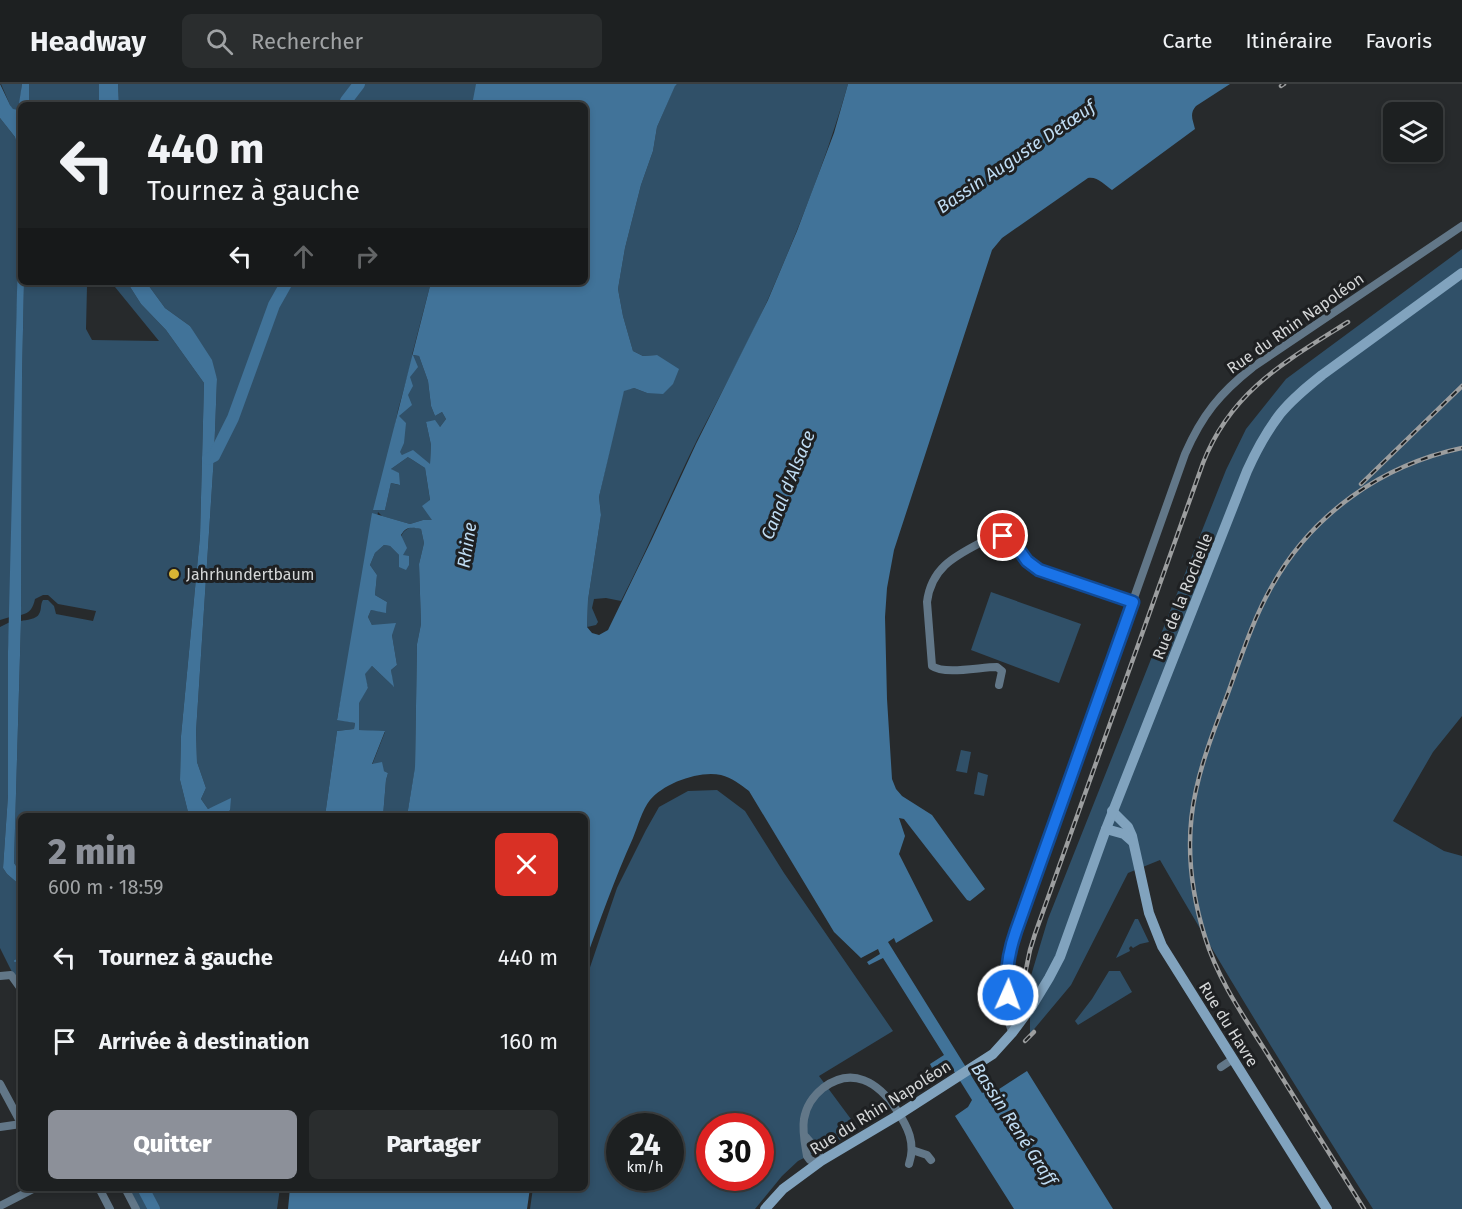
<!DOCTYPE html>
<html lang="fr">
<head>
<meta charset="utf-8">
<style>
  :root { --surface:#1d2021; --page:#2a2d2e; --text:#f1f3f6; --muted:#a0a3a5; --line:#3b3e3f; --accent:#8c9099 }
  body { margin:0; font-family:"Fira Sans",sans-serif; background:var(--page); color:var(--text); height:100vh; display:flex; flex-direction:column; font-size:22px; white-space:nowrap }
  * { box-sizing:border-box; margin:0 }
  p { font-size:20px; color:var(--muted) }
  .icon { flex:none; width:33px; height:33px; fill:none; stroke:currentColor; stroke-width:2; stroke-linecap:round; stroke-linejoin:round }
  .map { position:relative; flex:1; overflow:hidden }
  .panel { position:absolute; left:18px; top:729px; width:570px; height:378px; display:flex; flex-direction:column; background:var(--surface); border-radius:9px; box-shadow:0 3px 9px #0003,0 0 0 2px var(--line) }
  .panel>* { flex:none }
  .top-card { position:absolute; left:18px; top:18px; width:570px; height:183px; border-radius:9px; box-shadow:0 3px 9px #0003,0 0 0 2px var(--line); background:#1d2021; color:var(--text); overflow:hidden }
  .tools { position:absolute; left:1383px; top:18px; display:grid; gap:12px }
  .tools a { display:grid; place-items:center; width:60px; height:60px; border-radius:9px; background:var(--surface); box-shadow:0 3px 9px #0003,0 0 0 2px var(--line); font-size:30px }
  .speed { position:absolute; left:606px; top:1029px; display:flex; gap:12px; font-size:30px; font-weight:700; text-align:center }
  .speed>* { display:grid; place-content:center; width:78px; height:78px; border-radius:50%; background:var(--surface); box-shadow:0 3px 9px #0003,0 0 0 2px var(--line); line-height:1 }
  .speed small { font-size:15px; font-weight:400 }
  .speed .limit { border:9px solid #d22; background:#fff; color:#111 }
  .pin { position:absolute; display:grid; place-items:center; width:51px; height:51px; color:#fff; margin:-26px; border:3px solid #fff; border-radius:50%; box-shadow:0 2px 6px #0007 }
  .me { position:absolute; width:66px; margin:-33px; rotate:2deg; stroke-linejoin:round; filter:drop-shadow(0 0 4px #0008) }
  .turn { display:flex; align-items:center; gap:21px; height:126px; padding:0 30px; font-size:27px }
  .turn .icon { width:78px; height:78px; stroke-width:2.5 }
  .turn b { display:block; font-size:42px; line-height:51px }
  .lanes { display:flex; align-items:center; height:57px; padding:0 30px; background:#0003; justify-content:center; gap:30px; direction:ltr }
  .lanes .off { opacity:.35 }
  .round { display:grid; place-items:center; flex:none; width:63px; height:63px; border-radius:9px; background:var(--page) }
  .overview { display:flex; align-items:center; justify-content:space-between; height:102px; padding:0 30px }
  h1 { font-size:36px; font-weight:800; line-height:45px; color:var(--accent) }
  .action { display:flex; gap:12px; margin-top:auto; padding:12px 30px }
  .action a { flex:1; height:69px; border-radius:9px; background:var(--accent); color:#fff; font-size:24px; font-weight:800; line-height:69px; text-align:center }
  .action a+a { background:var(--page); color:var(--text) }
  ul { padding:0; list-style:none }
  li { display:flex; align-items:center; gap:18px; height:84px; padding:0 30px }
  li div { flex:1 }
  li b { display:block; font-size:22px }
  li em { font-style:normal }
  header { display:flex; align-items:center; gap:36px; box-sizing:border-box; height:84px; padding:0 30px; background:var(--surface); border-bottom:2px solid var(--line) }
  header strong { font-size:28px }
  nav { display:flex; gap:33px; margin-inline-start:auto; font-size:21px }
  .search { width:420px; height:54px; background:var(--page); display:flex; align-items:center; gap:15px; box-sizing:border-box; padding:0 21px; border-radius:9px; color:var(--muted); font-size:22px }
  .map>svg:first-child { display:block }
  .green { fill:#305068; fill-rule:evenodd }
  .water { fill:#417399; fill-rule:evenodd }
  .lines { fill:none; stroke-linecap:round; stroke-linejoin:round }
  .stream { stroke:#417399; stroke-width:2 }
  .river { stroke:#417399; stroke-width:12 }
  .street { stroke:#627788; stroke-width:8 }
  .secondary { stroke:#81a3be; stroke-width:10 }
  .rail-casing { stroke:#9c9e9f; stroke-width:4.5 }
  .rail { stroke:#1e2022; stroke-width:2; stroke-dasharray:7; stroke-linecap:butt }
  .route-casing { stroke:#114b97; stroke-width:15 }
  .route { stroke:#1a73e8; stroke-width:10 }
  .poi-dot { fill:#d8b434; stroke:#1e2022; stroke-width:2 }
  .labels { text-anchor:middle; stroke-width:6; stroke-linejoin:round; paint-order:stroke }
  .street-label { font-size:16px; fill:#d5d7d8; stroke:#1e2022 }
  .poi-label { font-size:16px; fill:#d5d7d8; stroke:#1e2022; text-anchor:start }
  .water-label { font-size:18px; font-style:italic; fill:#bfdcf3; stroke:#1e2022 }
</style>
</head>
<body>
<header>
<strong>Headway</strong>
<div class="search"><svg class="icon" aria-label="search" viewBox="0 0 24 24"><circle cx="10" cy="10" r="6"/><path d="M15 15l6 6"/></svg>Rechercher</div>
<nav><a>Carte</a><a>Itinéraire</a><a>Favoris</a></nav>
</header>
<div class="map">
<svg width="1462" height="1125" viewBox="0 0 1462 1125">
  <rect width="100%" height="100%" fill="#272a2c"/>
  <g class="green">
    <polygon points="1,0 22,0 19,26 13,26 10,21"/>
    <rect x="29" y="0" width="70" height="21"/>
    <polygon points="118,0 477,0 473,21 119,21"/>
    <path d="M 677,0 L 848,0 C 827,73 799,144 769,213 C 747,262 721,309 697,356 C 671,409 648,464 621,517 L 606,514 L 594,515 L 592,524 L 598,538 L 596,541 L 587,543 L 588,516 L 601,431 L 599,413 L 620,319 L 624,306 L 634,304 L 647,309 L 657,271 L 643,272 L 633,267 L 623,232 L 618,205 L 625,164 L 641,101 L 653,67 L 657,43 L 675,1 Z"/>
    <polygon points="0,34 15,53 18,65 20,88 10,533 0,536"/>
    <path d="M 1462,165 L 1462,632 L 1433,668 L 1393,737 L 1444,767 L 1462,772 L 1462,1125 L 1373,1125 C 1300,1010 1228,894 1160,776 L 1128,789 L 1071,901 L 1030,950 L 1030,895 L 1048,835 L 1226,386 L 1246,345 L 1286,295 Z"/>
    <path d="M 24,198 L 127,198 L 141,220 L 166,246 L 204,299 L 200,452 L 181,652 L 180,696 L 189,732 L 21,732 L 21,789 L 14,779 L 21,537 C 26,536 37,535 39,530 C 42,525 40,521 43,516 L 48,516 L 54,522 L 56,530 L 93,537 L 96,527 L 58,520 L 48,511 L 43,511 L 35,515 C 33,524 30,529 21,531 L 22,293 ZM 87,202 L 115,203 L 159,257 L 92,256 L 86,245 Z"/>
    <polygon points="146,198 431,198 412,271 419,272 428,297 431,322 435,332 442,328 446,335 440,343 426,338 431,361 430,381 402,371 399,368 399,332 407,310 413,272 398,326 378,426 385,426 391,399 399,401 391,385 408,373 425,384 433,436 423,436 410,440 382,432 378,428 337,635 355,639 354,645 337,647 325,732 226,732 230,726 214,723 208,725 201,715 206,704 197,678 196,648 214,372 217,295 190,242 165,224"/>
    <path d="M 411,443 L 421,445 L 424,459 L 419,480 L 421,540 L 417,560 L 415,684 L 407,732 L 383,732 L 386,696 L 388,689 L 372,681 L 385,648 L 359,646 L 359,618 L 368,604 L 364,590 L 372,582 L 393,602 L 391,586 L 397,581 L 392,551 L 372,541 L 368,533 L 371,526 L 386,528 L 387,518 L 375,511 L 377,491 L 370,481 L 375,469 L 384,461 L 390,462 L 399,471 L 402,471 C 401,458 397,449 411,443 Z"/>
    <polygon points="991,508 1081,540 1059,599 971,566"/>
    <polygon points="10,538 8,568 8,711 3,784 7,790 21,802 21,901 13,890 0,864 0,543"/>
    <polygon points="961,666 971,668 967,689 956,687"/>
    <polygon points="978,688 988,691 984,712 974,710"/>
    <path d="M 717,706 L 745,727 L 784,789 L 893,947 L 819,992 L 859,1046 L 798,1077 L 782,1092 L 755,1125 L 530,1125 L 533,1104 L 585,1104 L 585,898 L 617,804 L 646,746 L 659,723 L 688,707 ZM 620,1042 L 670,1042 L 670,1094 L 620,1094 ZM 710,1042 L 760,1042 L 760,1094 L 710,1094 Z"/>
    <polygon points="1135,835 1138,835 1149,858 1140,860 1133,864 1131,862 1129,864 1130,867 1116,874"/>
    <polygon points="1109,887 1120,887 1132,908 1078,941 1075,937 1092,915"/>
    <polygon points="129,1104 280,1104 277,1125 140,1125"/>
  </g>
  <g class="water">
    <polygon points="0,0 10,21 13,25 18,26 22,0 29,0 29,21 21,21 21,198 24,198 22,293 21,537 14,779 21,789 21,802 7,790 3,784 8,711 8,568 20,88 18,65 15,53 0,34"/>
    <polygon points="99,0 118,0 119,21 99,21"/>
    <path d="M 476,0 L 677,0 L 675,2 L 657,43 L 653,67 L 641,101 L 625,164 L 618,205 L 623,232 L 633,267 L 643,272 L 657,271 L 679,285 L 673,300 L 663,310 L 647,309 L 634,304 L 624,307 L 599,413 L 601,431 L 588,516 L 587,543 L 592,549 L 599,551 L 608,546 L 652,455 L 696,360 L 768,216 L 797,147 L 834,49 L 848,0 L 1230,0 L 1196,22 C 1189,30 1193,36 1195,45 L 1112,106 C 1105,101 1097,92 1088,94 L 1002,154 L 992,166 L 894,466 L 887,504 L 885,533 L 887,615 L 892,695 L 896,705 L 902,712 L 932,731 L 985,805 L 970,817 L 967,816 L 904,735 L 899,734 L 905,752 L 899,770 L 933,837 L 896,859 L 894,854 L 888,858 L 982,1009 L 986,1007 L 993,1009 L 1027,987 L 1113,1125 L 1014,1125 L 955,1032 L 968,1023 L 972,1016 L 947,976 L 932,984 L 930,980 L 944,971 L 883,874 L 869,881 L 867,878 L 880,870 L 878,865 L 861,874 L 834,848 L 749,707 C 740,700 732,694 721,691 C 700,686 664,699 650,716 C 642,726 638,742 633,754 C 615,794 600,836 585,878 L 585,732 L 407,732 L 415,683 L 417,560 L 421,540 L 419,480 L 424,459 L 421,445 C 412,443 406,442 401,451 L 407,464 L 403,471 L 409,472 L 409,481 L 406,486 L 399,483 L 399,471 L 390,462 L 384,461 L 375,469 L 370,481 L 377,491 L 375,511 L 387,518 L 386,529 L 371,526 L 368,533 L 372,541 L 396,539 L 392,551 L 397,581 L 391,586 L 394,603 L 372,582 L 365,590 L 368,604 L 359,619 L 359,646 L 385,647 L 372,680 L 382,678 L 384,687 L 388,689 L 386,696 L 383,732 L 325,732 L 337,647 L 354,645 L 355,639 L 337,636 L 372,429 L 410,440 L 423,436 L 432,436 L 422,422 L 430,416 L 425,384 L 408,373 L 391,385 L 399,389 L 400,401 L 391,399 L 385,426 L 373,426 L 431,198 L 585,198 L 585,21 L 472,21 ZM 413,271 L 419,272 L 428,297 L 431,322 L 435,332 L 442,328 L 446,335 L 440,343 L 435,336 L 426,338 L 431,361 L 430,380 L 413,366 L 402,371 L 400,368 L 404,359 L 406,339 L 399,332 L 412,321 L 408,311 L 413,302 L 410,293 L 418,283 Z"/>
    <polygon points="127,198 146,198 165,224 190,242 212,276 217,295 214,372 196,648 197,678 206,704 201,715 208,725 231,714 230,726 226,732 189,732 180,696 181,652 200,452 204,299 166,246 141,220"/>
    <polygon points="290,1104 530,1104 527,1125 288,1125"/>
  </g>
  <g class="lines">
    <polyline class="stream" points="15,877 21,875"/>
    <g class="river">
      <polyline points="346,17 359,0"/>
      <polyline points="208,375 214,372 233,334 274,221 287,198"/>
      <polyline points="143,1104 154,1125"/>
    </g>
    <g class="street">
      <path d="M 999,601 L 1002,587 L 997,583 C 980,583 945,591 932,582 L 927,518 C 931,485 953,473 980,459 C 988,455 998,449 1007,453 C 1015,457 1019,468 1024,474 C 1028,479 1033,483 1039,486 L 1133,518"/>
      <polyline points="0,892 11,891 21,905"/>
      <path d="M 1007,907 C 1009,923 1014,925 1029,926"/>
      <path d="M 1012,949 C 1010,938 1004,929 1004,917 L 1013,855 L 1185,370 C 1202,331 1220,309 1253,283 L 1462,142"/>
      <polyline points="1221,983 1233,975"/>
      <polyline points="0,1000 21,1039"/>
      <polyline points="0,1043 21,1040"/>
      <polyline points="806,1053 818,1067 821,1077"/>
      <polyline points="912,1066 927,1071 931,1076"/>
      <path d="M 818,1079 L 810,1076 L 807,1072 C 805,1060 802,1047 804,1035 C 806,1023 813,1012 823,1004 C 852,982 878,998 896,1025 C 908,1043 916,1059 909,1080"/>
      <polyline points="99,1104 110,1125"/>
      <polyline points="125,1104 136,1125"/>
      <polyline points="0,1122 35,1104"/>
    </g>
    <g class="secondary">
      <polyline points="1112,727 1128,743 1132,752 1149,829 1162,862 1327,1125"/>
      <polyline points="1106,745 1124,750 1132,757"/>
      <path d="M 765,1125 L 783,1105 L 821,1077 L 895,1033 L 993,970 L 1012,949 L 1032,922 L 1049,894 L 1060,873 L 1106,745 L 1247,387 C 1256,367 1267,347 1280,330 C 1292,315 1307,303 1322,291 L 1462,189"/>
    </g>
    <g class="rail-casing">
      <g id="rail">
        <polyline points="1281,2 1284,0"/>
        <polyline points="1361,400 1462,302"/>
        <path d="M 1025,890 L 1030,866 L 1035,850 L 1203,379 C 1231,307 1286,277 1348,238"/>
        <polyline points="1025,957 1034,948"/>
        <path d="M 1364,1125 C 1332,1074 1300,1023 1268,971 C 1244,933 1218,896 1205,853 C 1190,805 1185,755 1196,706 C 1203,673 1216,641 1228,609 C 1241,573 1253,535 1272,502 C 1312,430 1382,381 1462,364"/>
      </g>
    </g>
    <use href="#rail" class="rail"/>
  </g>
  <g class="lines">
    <g class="route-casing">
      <path id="route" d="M 1003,452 L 1012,456 L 1027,477 L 1039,486 L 1133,518 L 1016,847 C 1009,867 1005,890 1008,911"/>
    </g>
    <use href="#route" class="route"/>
  </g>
  <circle class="poi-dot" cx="174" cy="490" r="6"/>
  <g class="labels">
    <g class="street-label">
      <text transform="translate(1295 239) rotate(-35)" y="6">Rue du Rhin Napoléon</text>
      <text transform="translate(1182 512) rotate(-68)" y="6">Rue de la Rochelle</text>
      <text transform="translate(1229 940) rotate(58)" y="6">Rue du Havre</text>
      <text transform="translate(880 1023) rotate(-32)" y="6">Rue du Rhin Napoléon</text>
    </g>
    <g class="poi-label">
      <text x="186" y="496">Jahrhundertbaum</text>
    </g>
    <g class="water-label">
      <text transform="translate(1016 73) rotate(-34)" y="6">Bassin Auguste Detœuf</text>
      <text transform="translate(788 401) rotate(-68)" y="6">Canal d'Alsace</text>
      <text transform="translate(467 461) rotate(-81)" y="6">Rhine</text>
      <text transform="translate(1014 1040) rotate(57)" y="6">Bassin René Graff</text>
    </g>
  </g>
</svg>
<div class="tools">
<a><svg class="icon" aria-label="layers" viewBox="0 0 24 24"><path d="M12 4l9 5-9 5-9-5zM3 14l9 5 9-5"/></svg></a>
</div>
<div class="speed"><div>24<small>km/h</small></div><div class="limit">30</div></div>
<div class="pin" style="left:1003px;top:452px;background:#d93025"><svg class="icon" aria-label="arrive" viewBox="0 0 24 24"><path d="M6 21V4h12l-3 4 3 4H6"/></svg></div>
<svg class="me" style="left:1008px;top:911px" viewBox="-20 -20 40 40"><circle r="17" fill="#1a73e8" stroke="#fff" stroke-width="3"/><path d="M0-11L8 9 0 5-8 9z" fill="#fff"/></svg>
<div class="top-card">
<div class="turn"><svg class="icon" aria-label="left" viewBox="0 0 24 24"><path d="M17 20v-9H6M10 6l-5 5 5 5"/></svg><div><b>440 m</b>Tournez à gauche</div></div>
<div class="lanes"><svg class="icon" aria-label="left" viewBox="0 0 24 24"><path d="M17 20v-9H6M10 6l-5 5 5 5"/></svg><svg class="icon off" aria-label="ahead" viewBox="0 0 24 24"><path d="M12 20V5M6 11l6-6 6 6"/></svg><svg class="icon off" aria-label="right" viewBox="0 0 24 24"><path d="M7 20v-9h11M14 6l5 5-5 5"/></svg></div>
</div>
<section class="panel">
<div class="overview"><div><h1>2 min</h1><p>600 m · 18:59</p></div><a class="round" style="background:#d93025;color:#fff"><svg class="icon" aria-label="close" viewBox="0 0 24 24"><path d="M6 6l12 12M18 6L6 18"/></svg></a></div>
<ul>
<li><svg class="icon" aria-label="left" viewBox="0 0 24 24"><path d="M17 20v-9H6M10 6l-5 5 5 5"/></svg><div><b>Tournez à gauche</b></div><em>440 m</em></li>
<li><svg class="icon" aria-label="arrive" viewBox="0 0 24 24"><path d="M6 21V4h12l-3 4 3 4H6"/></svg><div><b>Arrivée à destination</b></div><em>160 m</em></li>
</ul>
<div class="action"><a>Quitter</a><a>Partager</a></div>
</section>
</div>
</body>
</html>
